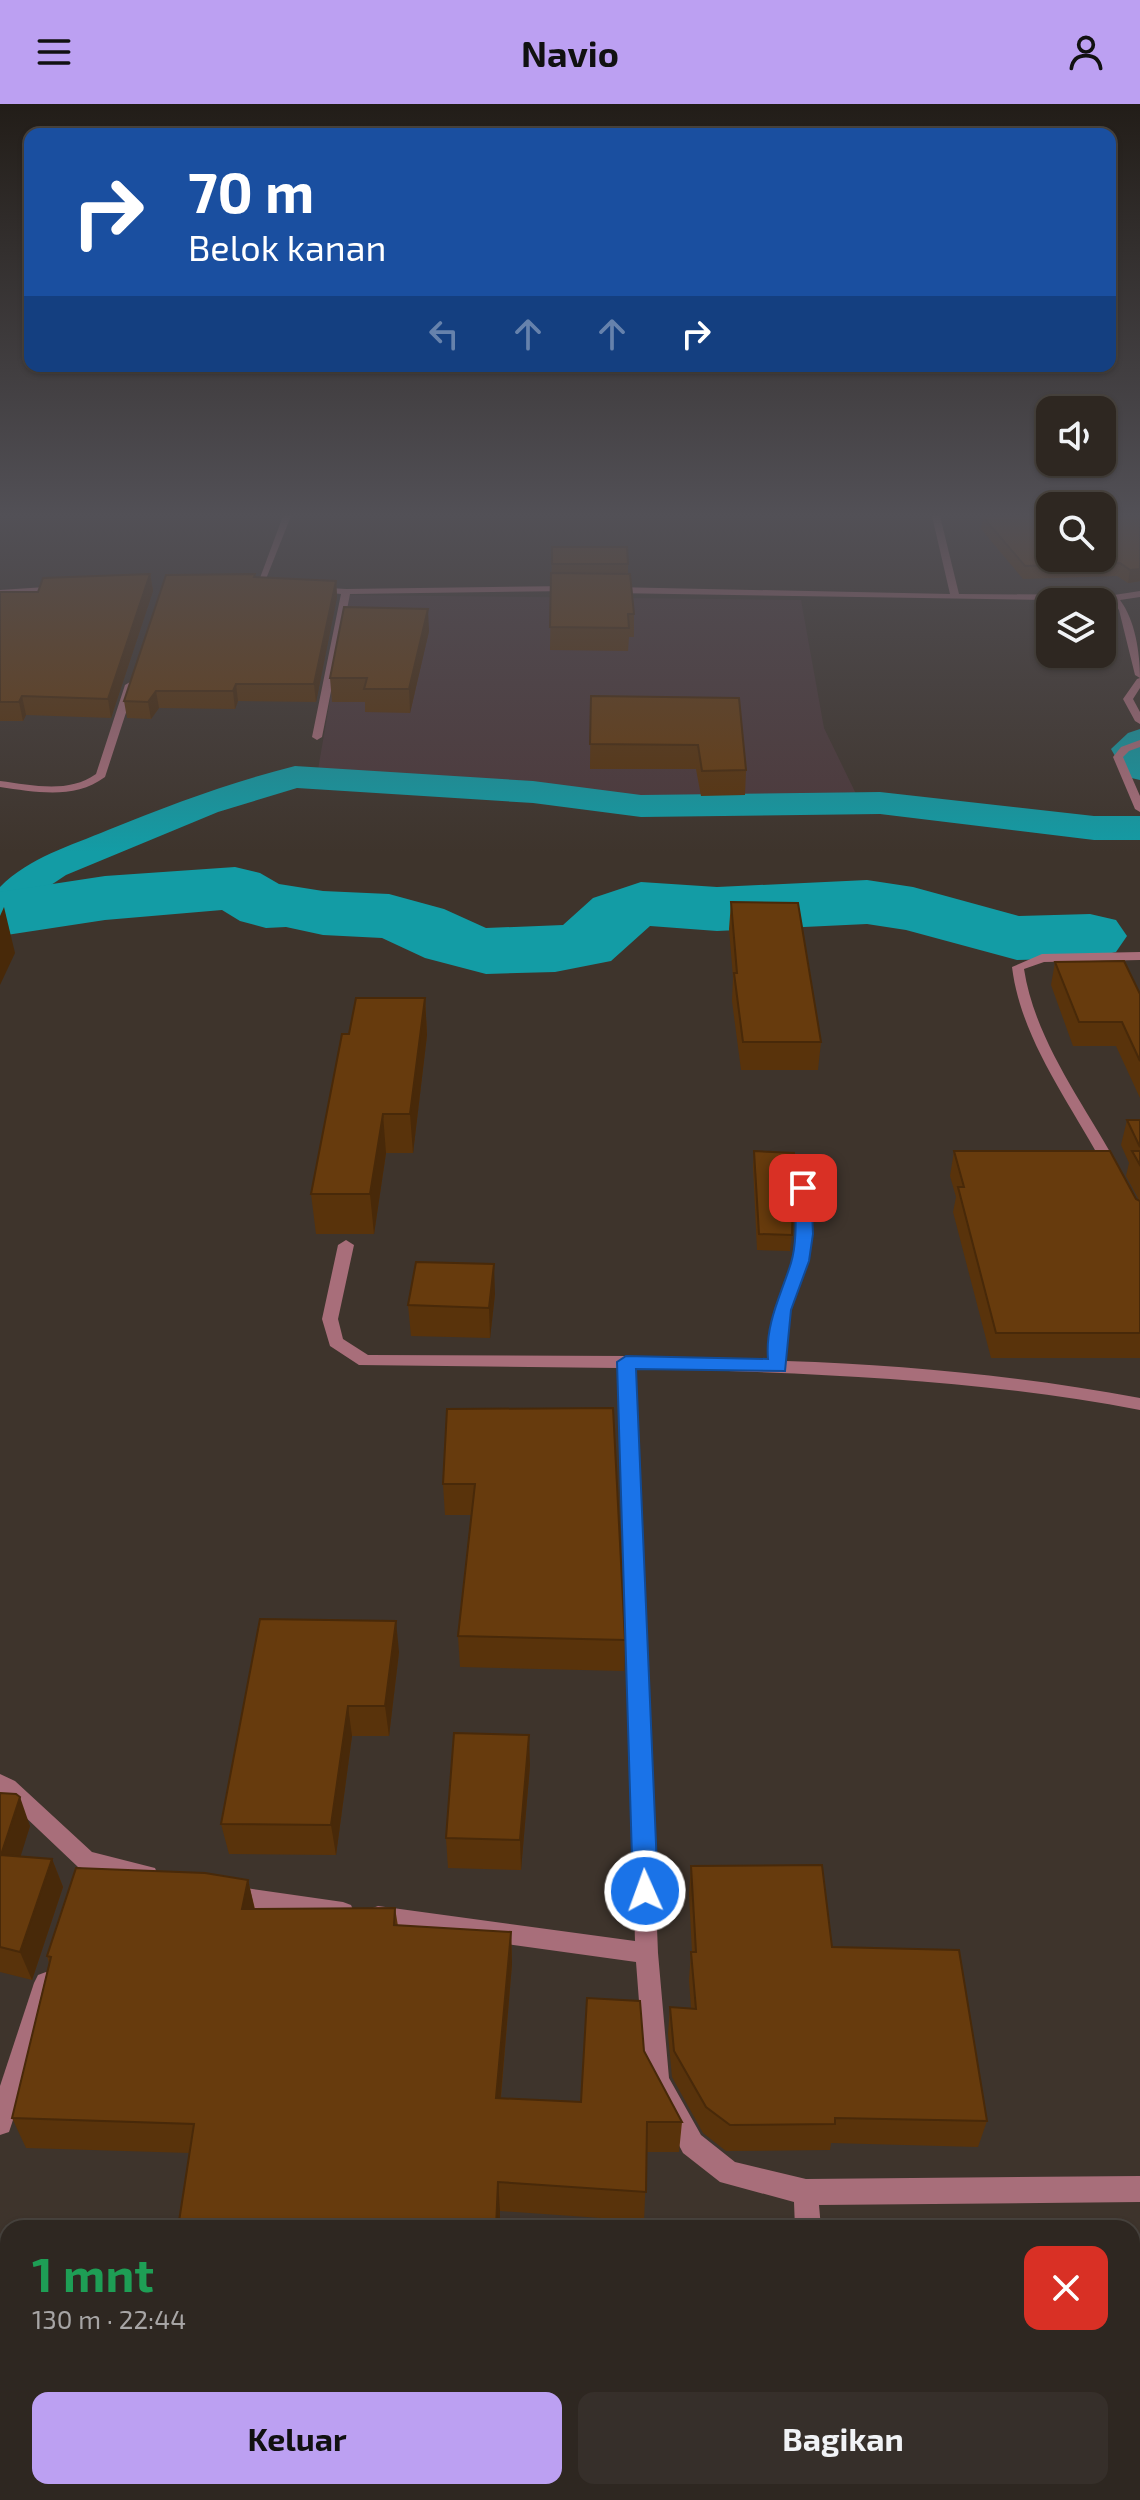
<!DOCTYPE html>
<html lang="id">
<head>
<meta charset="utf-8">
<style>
  :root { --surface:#2e2721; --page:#362f2a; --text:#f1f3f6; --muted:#a7a5a5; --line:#49443f; --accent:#bca0f2 }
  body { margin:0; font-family:"Exo 2",sans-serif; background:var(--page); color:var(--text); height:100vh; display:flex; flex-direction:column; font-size:30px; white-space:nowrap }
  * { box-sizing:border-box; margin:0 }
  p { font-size:26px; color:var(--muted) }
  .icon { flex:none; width:44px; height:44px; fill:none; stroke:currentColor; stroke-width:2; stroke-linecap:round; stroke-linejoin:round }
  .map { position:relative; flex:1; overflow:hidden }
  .details { position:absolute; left:0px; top:2116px; width:1140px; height:280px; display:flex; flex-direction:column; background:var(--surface); border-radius:24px 24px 0 0; box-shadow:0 2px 6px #0004,0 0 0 2px var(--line) }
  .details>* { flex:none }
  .banner { position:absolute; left:24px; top:24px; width:1092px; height:244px; border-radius:16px; box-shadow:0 2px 6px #0004,0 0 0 2px var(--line); background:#1a4fa0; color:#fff; overflow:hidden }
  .buttons { position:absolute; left:1036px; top:292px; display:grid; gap:16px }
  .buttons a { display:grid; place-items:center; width:80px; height:80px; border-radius:16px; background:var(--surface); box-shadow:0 2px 6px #0004,0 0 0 2px var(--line); font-size:40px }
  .pin { position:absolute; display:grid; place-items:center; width:68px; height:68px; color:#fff; margin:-34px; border-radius:16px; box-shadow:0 4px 12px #0006 }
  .me { position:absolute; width:88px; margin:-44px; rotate:358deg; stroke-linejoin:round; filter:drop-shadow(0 0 6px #0008) }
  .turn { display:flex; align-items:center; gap:28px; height:168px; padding:0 32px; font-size:36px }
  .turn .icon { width:104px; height:104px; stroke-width:2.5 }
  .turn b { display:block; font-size:56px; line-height:68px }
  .lanes { display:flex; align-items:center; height:76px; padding:0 32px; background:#0003; justify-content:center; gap:40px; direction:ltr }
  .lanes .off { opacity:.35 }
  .round { display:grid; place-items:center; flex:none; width:84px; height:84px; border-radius:16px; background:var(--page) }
  .summary { display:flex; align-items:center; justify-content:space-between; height:136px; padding:0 32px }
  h1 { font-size:48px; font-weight:700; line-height:60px; color:#1e9e55 }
  .cta { display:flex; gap:16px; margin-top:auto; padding:16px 32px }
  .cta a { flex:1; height:92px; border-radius:16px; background:var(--accent); color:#111; font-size:32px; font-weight:700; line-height:92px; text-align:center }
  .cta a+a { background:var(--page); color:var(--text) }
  header { display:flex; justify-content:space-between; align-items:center; height:104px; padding:0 32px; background:var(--accent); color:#111; font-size:36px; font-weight:700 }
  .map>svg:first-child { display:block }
  .education { fill:#4c383a }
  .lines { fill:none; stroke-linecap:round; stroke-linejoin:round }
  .canal { fill:#139ca5; fill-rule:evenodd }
  .river { fill:#139ca5; fill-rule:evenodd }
  .minor { fill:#a86e7a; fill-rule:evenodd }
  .wall { fill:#59330b }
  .shaded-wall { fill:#482909 }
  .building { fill:#673b0d; stroke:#482909; stroke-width:2 }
  .route { fill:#1a73e8; stroke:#114b97; stroke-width:2 }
</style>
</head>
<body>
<header><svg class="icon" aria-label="menu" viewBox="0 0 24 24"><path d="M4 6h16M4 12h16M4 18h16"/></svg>Navio<svg class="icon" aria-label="person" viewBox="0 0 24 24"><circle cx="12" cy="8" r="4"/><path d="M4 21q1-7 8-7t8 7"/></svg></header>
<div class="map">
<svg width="1140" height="2396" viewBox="0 0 1140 2396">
  <rect width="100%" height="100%" fill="#3e342c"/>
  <polygon class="education" points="348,491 801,496 824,624 860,698 571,697 315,683"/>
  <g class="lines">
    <g class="canal">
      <polygon points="1140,625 1140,676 1127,673 1111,645 1128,629"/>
      <path d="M 295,662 L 533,677 L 641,691 L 880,688 L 1094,712 L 1140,712 L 1140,736 L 1094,736 L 880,710 L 641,713 L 533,699 L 297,684 L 218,708 L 66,771 L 42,787 L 15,816 L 0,819 L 0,783 C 30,753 70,742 108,726 C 169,701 231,678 295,662 Z"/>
    </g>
    <polygon class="river" points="235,763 260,769 279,780 323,787 389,790 444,805 486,824 563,821 593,794 641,778 717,783 867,776 913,783 1019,812 1090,810 1116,816 1127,832 1116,848 1090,854 1017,856 906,826 867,820 717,827 650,822 611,857 555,868 486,870 425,854 382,834 323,831 286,823 266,824 240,817 222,806 105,816 0,832 0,788 105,772"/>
    <g class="minor">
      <polygon points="283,412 291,412 264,480 257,482"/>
      <path d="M 932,412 L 940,412 L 959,490 L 1114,491 L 1140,487 L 1140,493 L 1120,496 C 1135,516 1140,548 1140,574 L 1135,571 L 1119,506 L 1112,497 L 613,489 L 609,486 L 613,483 L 950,490 Z"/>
      <polygon points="61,482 61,486 58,487 0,492 0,486"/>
      <polygon points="570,482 573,483 573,487 350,490 322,633 317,636 312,633 341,490 314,487 314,483 346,485"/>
      <polygon points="1140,574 1140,584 1133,595 1140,608 1140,620 1135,617 1123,595 1137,575"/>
      <path d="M 130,578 L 135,581 L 105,673 C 74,696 36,688 0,683 L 0,677 C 32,681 68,690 96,670 L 125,581 Z"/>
      <polygon points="1140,636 1140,643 1129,647 1123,653 1140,692 1140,708 1135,705 1113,653 1121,643"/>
      <path d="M 1140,848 L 1140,856 L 1044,858 L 1024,865 C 1035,937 1085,1001 1119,1064 L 1112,1068 L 1105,1064 C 1071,1000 1021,936 1012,863 L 1042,850 Z"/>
      <path d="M 802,1057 L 809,1061 L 812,1130 L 808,1157 L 790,1206 L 786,1257 C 905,1261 1023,1272 1140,1294 L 1140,1306 C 973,1274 804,1269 635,1264 L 658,1849 L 669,1974 L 701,2031 L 735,2058 L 806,2075 L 1140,2072 L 1140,2098 L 819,2101 L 821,2124 L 795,2124 L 794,2098 L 720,2078 L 683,2049 L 645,1976 L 636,1858 L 378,1822 L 370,1819 L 367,1812 L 370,1805 L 378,1802 L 635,1837 L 618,1264 L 359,1261 L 330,1242 L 322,1215 L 338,1141 L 346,1136 L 354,1141 L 338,1215 L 343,1235 L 368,1251 L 626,1252 L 769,1256 L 774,1206 L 792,1157 L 796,1130 L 795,1061 Z"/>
      <polygon points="0,1670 15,1677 92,1748 155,1764 158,1771 155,1778 147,1781 78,1763 0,1689"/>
      <polygon points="232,1782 343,1798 351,1801 354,1808 351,1815 343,1818 232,1802 224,1799 221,1792 224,1785"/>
      <polygon points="46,1868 54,1871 58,1879 12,2019 9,2028 0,2031 0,1982 34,1879 38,1871"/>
      <polygon points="813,2388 841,2388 842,2396 814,2396"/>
    </g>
  </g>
  <g class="wall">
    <polygon points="1102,412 1140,477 1128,479 1117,472 1023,475 981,425 983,413"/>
    <polygon points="552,443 628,460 628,470 634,510 634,533 629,533 628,547 550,546"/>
    <polygon points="150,470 153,487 111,614 26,611 23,617 0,617 0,488 38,488"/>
    <polygon points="255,470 255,473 336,477 337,493 316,598 238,597 235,605 159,604 151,615 127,614 124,597"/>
    <polygon points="429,527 410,609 365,608 365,598 332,598 330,574"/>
    <polygon points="591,592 739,594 746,666 745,691 701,692 696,665 590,665"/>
    <polygon points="731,798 821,938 818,966 741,966 732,897 733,873 729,825"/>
    <polygon points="1055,858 1140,890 1140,994 1116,942 1073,942 1051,881"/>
    <polygon points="425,894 427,931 413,1049 386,1049 374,1130 316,1130 311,1090 349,930"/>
    <polygon points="1127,1016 1140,1016 1140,1254 991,1254 953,1108 956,1093 950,1072 954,1047 1139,1096 1126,1072 1129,1059 1121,1041"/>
    <polygon points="754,1047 792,1131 790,1147 757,1146 753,1063"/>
    <polygon points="495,1190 490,1234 411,1232 408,1201"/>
    <polygon points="447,1305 625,1536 624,1567 460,1563 458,1532 471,1411 445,1411 443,1380"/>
    <polygon points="399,1548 389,1632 352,1632 336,1751 229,1750 221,1720"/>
    <polygon points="530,1661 521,1766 448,1764 446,1734"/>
    <polygon points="0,1689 30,1722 20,1752 52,1755 63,1783 32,1876 0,1868"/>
    <polygon points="691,1762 832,1843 987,2017 978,2043 831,2039 830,2046 726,2047 703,2029 672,1973 668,1930 670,1903 691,1904 689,1876 691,1848 692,1848 689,1790"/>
    <polygon points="248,1776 255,1805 395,1804 398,1822 511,1828 512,1860 501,1994 581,1998 644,1947 682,2018 679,2048 647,2048 644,2117 500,2107 500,2124 178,2124 190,2049 26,2044 12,2014 49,1859 47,1852"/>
    <rect x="0" y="2135" width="8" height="244"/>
    <polygon points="1140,2158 1140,2396 890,2396 890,2388 1132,2388 1132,2162 1134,2159"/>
  </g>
  <g class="shaded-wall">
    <polygon points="1140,465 1140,477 1128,479 1130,466"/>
    <polygon points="150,470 153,487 111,614 108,595"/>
    <polygon points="336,477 337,493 316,598 314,580"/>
    <polygon points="428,505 429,527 410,609 409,585"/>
    <polygon points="236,580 238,597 235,605 233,587"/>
    <polygon points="156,587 159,604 151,615 148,598"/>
    <polygon points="22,592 26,611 23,617 19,598"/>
    <polygon points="4,803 15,849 0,881 0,812"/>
    <polygon points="425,894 427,931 413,1049 410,1010"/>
    <polygon points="383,1010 386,1049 374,1130 370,1090"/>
    <polygon points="494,1160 495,1190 490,1234 489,1204"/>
    <polygon points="396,1517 399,1548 389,1632 385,1602"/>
    <polygon points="348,1602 352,1632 336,1751 331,1721"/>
    <polygon points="529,1631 530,1661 521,1766 520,1736"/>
    <polygon points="20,1693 30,1722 12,1780 1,1751"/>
    <polygon points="52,1755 63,1783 32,1876 20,1848"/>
    <polygon points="248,1776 255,1808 242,1805"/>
    <polygon points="511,1828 512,1860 498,2024 496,1994"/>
    <polygon points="498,2078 500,2107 500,2124 496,2124"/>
    <polygon points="264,2388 275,2388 274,2396 263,2396"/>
  </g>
  <g class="building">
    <polygon points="1018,412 1050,412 1050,454 1102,454 1102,412 1140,412 1140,465 1130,466 1120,459 1025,462 983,413"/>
    <polygon points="552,443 627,443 628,460 552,460"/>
    <polygon points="551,469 630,470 634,510 628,510 629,524 550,523"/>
    <polygon points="150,470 108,595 22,592 19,598 0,598 0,488 38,488 43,474"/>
    <polygon points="255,470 254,473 336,477 314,580 236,580 233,587 156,587 148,598 124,597 166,471"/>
    <polygon points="344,503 428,505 409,585 364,585 367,574 330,574"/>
    <polygon points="591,592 739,594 746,666 702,667 698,641 590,640"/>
    <polygon points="731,798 798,799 821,938 743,938 734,869 737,869"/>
    <polygon points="1124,857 1140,890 1140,957 1122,918 1079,918 1055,858"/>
    <polygon points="356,894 425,894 410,1010 383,1010 370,1090 311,1090 342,930 349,930"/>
    <polygon points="1127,1016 1140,1016 1140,1043"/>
    <polygon points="754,1047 794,1049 792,1131 759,1130"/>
    <polygon points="954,1047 1110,1047 1136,1095 1140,1097 1140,1229 996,1229 958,1083 964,1083"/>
    <polygon points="1132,1047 1140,1047 1140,1061"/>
    <polygon points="416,1158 494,1160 489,1204 408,1201"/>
    <polygon points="613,1304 625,1536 458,1532 475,1380 443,1380 447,1305"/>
    <polygon points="260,1515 396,1517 385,1602 348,1602 331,1721 221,1720"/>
    <polygon points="454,1629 529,1631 520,1736 446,1734"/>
    <polygon points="0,1689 16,1690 20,1693 1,1751 52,1755 20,1848 0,1843"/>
    <polygon points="822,1761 832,1843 959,1846 987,2017 835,2014 835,2020 730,2021 706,2003 674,1947 670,1903 696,1905 691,1848 696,1848 691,1762"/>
    <polygon points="76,1764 205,1769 248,1776 242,1805 395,1804 394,1821 511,1828 496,1994 581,1998 587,1894 640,1897 644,1947 682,2018 647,2018 646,2088 498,2078 496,2124 178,2124 194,2020 12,2014 51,1853 47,1852"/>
    <rect x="0" y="2135" width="8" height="220"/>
    <polygon points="1140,2158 1140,2396 904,2396 903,2388 1132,2388 1132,2174 1137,2174 1134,2159"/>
    <polygon points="85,2388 264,2388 263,2396 84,2396"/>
    <polygon points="348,2388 793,2388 794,2396 347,2396"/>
  </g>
  <linearGradient id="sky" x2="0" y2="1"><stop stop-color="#221d18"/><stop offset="0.55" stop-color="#525056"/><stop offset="1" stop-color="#525056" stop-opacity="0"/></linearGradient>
  <rect width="1140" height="748" fill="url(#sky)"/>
  <path class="route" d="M 803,1079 L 811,1084 L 813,1130 L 809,1157 L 791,1206 L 785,1267 L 636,1265 L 658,1787 L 654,1795 L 645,1799 L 636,1795 L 633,1787 L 617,1258 L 626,1252 L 768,1255 C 765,1220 781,1191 791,1159 C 798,1135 795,1108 795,1084 Z"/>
</svg>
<div class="buttons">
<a><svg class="icon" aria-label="sound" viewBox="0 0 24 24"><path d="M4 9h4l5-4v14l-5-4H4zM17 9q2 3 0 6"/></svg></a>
<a><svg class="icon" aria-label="search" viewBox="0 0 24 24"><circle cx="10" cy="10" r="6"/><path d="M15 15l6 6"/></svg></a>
<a><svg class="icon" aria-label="layers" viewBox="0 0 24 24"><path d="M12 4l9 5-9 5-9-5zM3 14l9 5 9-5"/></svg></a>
</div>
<div class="pin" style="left:803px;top:1084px;background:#d93025"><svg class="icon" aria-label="arrive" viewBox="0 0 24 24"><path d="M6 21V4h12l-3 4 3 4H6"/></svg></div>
<svg class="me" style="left:645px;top:1787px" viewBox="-20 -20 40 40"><circle r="17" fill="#1a73e8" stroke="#fff" stroke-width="3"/><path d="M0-11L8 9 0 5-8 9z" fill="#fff"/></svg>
<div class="banner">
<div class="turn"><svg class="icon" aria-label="right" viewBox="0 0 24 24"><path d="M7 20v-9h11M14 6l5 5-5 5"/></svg><div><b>70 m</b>Belok kanan</div></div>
<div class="lanes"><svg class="icon off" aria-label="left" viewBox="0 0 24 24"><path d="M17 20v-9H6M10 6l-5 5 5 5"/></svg><svg class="icon off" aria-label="ahead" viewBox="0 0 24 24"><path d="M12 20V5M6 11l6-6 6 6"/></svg><svg class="icon off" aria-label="ahead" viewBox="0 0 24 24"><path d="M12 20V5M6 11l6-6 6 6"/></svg><svg class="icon" aria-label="right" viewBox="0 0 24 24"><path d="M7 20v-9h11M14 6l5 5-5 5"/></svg></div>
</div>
<section class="details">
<div class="summary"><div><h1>1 mnt</h1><p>130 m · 22:44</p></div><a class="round" style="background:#d93025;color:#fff"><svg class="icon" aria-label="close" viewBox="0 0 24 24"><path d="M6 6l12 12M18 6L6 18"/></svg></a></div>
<div class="cta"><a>Keluar</a><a>Bagikan</a></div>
</section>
</div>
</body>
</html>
